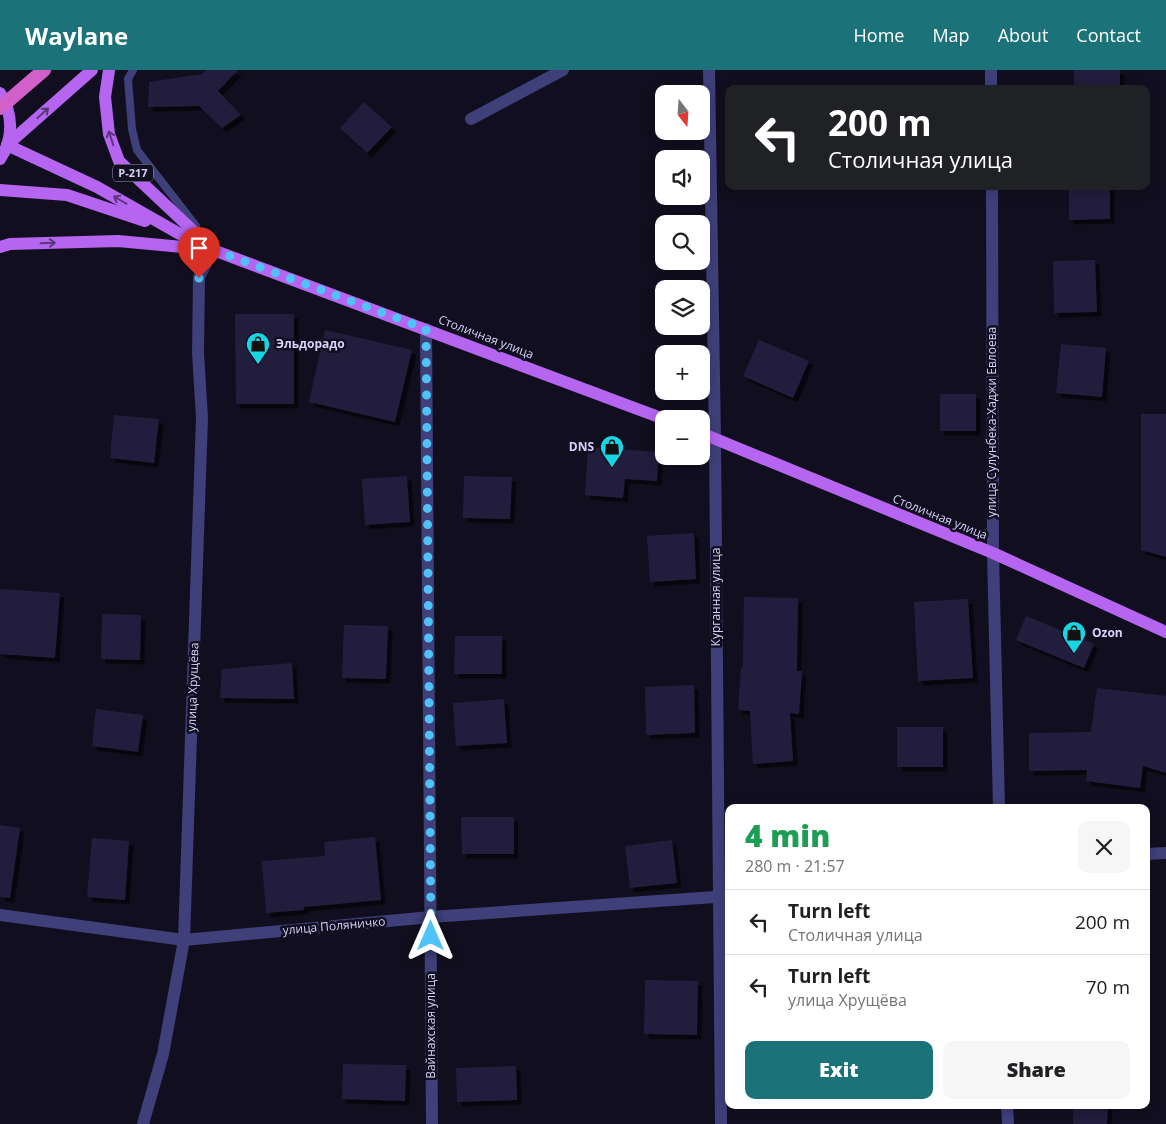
<!DOCTYPE html>
<html lang="en">
<head>
<meta charset="utf-8">
<style>
  :root { --surface:#fff; --page:#f6f6f6; --text:#202124; --muted:#757577; --line:#e0e0e0; --accent:#1c7279 }
  body { margin:0; font-family:"Open Sans",sans-serif; background:var(--page); color:var(--text); height:100vh; display:flex; flex-direction:column; font-size:19px; white-space:nowrap }
  * { box-sizing:border-box; margin:0 }
  p { font-size:16px; color:var(--muted) }
  .icon { flex:none; width:28px; height:28px; fill:none; stroke:currentColor; stroke-width:2; stroke-linecap:round; stroke-linejoin:round }
  .map { position:relative; flex:1; overflow:hidden }
  .panel { position:absolute; left:725px; top:734px; width:425px; height:305px; display:flex; flex-direction:column; background:var(--surface); border-radius:10px; box-shadow:0 2px 12px #0003 }
  .panel>* { flex:none }
  .hud { position:absolute; left:725px; top:15px; width:425px; height:105px; border-radius:10px; box-shadow:0 2px 12px #0003; background:#202124; color:#fff; overflow:hidden }
  .needle { width:32px; rotate:163deg }
  .fabs { position:absolute; left:655px; top:15px; display:grid; gap:10px }
  .fabs a { display:grid; place-items:center; width:55px; height:55px; border-radius:10px; background:var(--surface); box-shadow:0 2px 12px #0003; font-size:25px }
  .pin { position:absolute; display:grid; place-items:center; width:42px; height:42px; color:#fff; margin:-51px -21px; border-radius:50% 50% 50% 0; rotate:-45deg; box-shadow:0 0 5px #0007 }
  .pin .icon { rotate:45deg }
  .me { position:absolute; width:55px; margin:-28px; rotate:0deg; stroke-linejoin:round; filter:drop-shadow(0 0 4px #0008) }
  .turn { display:flex; align-items:center; gap:18px; height:105px; padding:0 20px; font-size:22px }
  .turn .icon { width:65px; height:65px; stroke-width:2.5 }
  .turn b { display:block; font-size:35px; line-height:42px }
  .round { display:grid; place-items:center; flex:none; width:52px; height:52px; border-radius:10px; background:var(--page) }
  .summary { display:flex; align-items:center; justify-content:space-between; height:85px; padding:0 20px }
  h1 { font-size:30px; font-weight:800; line-height:38px; color:#1e9e55 }
  .button { display:flex; gap:10px; margin-top:auto; padding:10px 20px }
  .button a { flex:1; height:58px; border-radius:10px; background:var(--accent); color:#fff; font-size:20px; font-weight:800; line-height:58px; text-align:center }
  .button a+a { background:var(--page); color:var(--text) }
  ul { padding:0; list-style:none }
  li { display:flex; align-items:center; gap:15px; height:65px; padding:0 20px; border-top:1px solid var(--line) }
  li div { flex:1 }
  li b { display:block; font-size:19px }
  li em { font-style:normal }
  header { display:flex; align-items:center; gap:30px; box-sizing:border-box; height:70px; padding:0 25px; background:var(--accent); color:#fff }
  header strong { font-size:24px }
  nav { display:flex; gap:28px; margin-inline-start:auto; font-size:18px }
  .map>svg:first-child { display:block }
  .building { fill:#221d3e; filter:url(#shadow) }
  .lines { fill:none; stroke-linecap:round; stroke-linejoin:round }
  .service { stroke:#3f3f7a; stroke-width:8 }
  .minor { stroke:#3f3f7a; stroke-width:12 }
  .primary { stroke:#b565ef; stroke-width:12 }
  .trunk-bridge { stroke:#d260cb; stroke-width:14 }
  .oneway { stroke:#5b367d }
  .route { stroke:#4fc3f7; stroke-width:9; stroke-dasharray:0 16.2 }
  .labels { text-anchor:middle; stroke-width:5; stroke-linejoin:round; paint-order:stroke }
  .shield { fill:#110f1f; stroke:#9a98b8; stroke-width:1 }
  .shield-label { font-size:11px; font-weight:bold; fill:#d5d2fa }
  .street-label { font-size:12px; fill:#d5d2fa; stroke:#110f1f }
  .poi-label { font-size:12px; font-weight:bold; fill:#d5d2fa; stroke:#110f1f; text-anchor:start }
</style>
</head>
<body>
<header>
<strong>Waylane</strong>
<nav><a>Home</a><a>Map</a><a>About</a><a>Contact</a></nav>
</header>
<div class="map">
<svg width="1166" height="1054" viewBox="0 0 1166 1054">
  <defs>
    <filter id="shadow"><feDropShadow dx="4.5" dy="4.5" stdDeviation="0" flood-color="#0009"/></filter>
  </defs>
  <rect width="100%" height="100%" fill="#110f1f"/>
  <g class="building">
    <polygon points="206,0 238,0 218,21 241,45 222,58 199,36 148,37 149,12 202,4"/>
    <rect x="1074" y="0" width="46" height="19"/>
    <polygon points="364,32 392,57 367,83 340,58"/>
    <polygon points="1069,116 1110,116 1110,149 1069,150"/>
    <polygon points="1095,190 1097,242 1054,243 1053,191"/>
    <polygon points="235,244 294,244 294,334 236,334"/>
    <polygon points="325,260 412,280 395,352 309,332"/>
    <polygon points="759,270 809,291 793,328 743,306"/>
    <polygon points="1061,274 1106,278 1102,327 1056,323"/>
    <rect x="940" y="324" width="36" height="37"/>
    <polygon points="1141,344 1166,344 1166,487 1141,480"/>
    <polygon points="114,345 159,349 154,393 110,388"/>
    <polygon points="588,377 659,382 657,411 625,409 623,428 585,425"/>
    <polygon points="407,406 410,452 365,455 362,409"/>
    <polygon points="464,406 512,407 510,449 463,448"/>
    <polygon points="694,463 696,509 650,512 647,466"/>
    <polygon points="0,519 60,523 55,588 0,584"/>
    <polygon points="744,527 798,528 797,601 802,601 799,644 790,643 793,691 753,694 750,641 738,640 741,597 743,597"/>
    <polygon points="968,529 973,608 918,611 914,532"/>
    <polygon points="102,544 141,545 140,590 101,589"/>
    <polygon points="1026,546 1094,574 1084,598 1016,570"/>
    <polygon points="344,555 388,556 386,609 342,608"/>
    <polygon points="455,566 502,566 502,604 454,604"/>
    <polygon points="292,593 294,629 220,628 222,599"/>
    <polygon points="694,615 695,663 646,665 645,617"/>
    <polygon points="1097,618 1166,626 1166,703 1143,696 1140,718 1086,711 1087,700 1029,701 1029,663 1091,662"/>
    <polygon points="504,629 507,673 456,676 453,633"/>
    <polygon points="96,639 143,645 138,682 92,676"/>
    <rect x="897" y="657" width="46" height="40"/>
    <polygon points="461,747 514,747 514,784 462,784"/>
    <polygon points="0,755 20,758 10,828 0,827"/>
    <polygon points="375,767 381,830 304,837 304,840 266,843 262,791 325,786 324,772"/>
    <polygon points="92,768 129,771 125,830 87,827"/>
    <polygon points="672,770 677,813 630,818 625,776"/>
    <polygon points="645,910 698,911 697,965 644,964"/>
    <polygon points="343,994 406,995 405,1031 342,1029"/>
    <polygon points="516,996 517,1030 457,1032 456,998"/>
    <polygon points="1073,1035 1108,1035 1107,1054 1073,1054"/>
  </g>
  <g class="lines">
    <polyline class="service" points="133,0 128,9 132,59 137,80 196,156"/>
    <g class="minor">
      <polyline points="709,0 715,368 721,1054"/>
      <polyline points="991,0 991,19"/>
      <polyline points="471,49 563,0"/>
      <polyline points="992,116 993,483 999,738"/>
      <polyline points="426,259 432,1054"/>
      <polyline points="1146,784 1166,783"/>
      <polyline points="0,845 184,870 431,847 729,826"/>
      <polyline points="1007,1035 1008,1054"/>
      <polyline points="143,1054 163,984 184,870 202,348 198,283 199,207 213,180"/>
    </g>
    <g class="primary">
      <polyline points="92,0 7,75 97,117 178,163 213,180 664,349"/>
      <polyline points="109,0 105,27 109,64 119,91 204,171"/>
      <path d="M 0,23 C 13,43 14,69 0,89"/>
      <polyline points="0,120 67,125 145,151"/>
      <polyline points="0,177 10,174 118,171 204,179"/>
      <polyline points="701,363 993,483 1166,562"/>
    </g>
    <polyline class="trunk-bridge" points="0,38 44,0"/>
  </g>
  <defs><path id="oneway-shaft" d="M-6 0H5M1.5-3L5.5 0L1.5 3" fill="none" stroke-width="1.6" stroke-linecap="round" stroke-linejoin="round" transform="scale(1.25)"/></defs>
  <g class="oneway">
    <use href="#oneway-shaft" transform="translate(43 43) rotate(-42)"/>
    <use href="#oneway-shaft" transform="translate(111 68) rotate(-108)"/>
    <use href="#oneway-shaft" transform="translate(120 130) rotate(-150)"/>
    <use href="#oneway-shaft" transform="translate(48 173) rotate(-2)"/>
  </g>
  <g class="lines">
    <polyline class="route" points="199,208 214,180 426,259 431,866"/>
  </g>
  <defs>
    <g id="shop-pin" transform="scale(1.25)"><path d="M0 17L-7.5 6A9.5 9.5 0 1 1 7.5 6Z" fill="#18d5e1" stroke="#110f1f"/><path d="M-5-2.5h2.3a2.7 3.5 0 0 1 5.4 0H5L5.5 6h-11ZM-1.5-2.5h3a1.5 2.3 0 0 0-3 0Z" fill="#111"/></g>
  </defs>
  <g fill-rule="evenodd">
    <use href="#shop-pin" x="258" y="274"/>
    <use href="#shop-pin" x="612" y="377"/>
    <use href="#shop-pin" x="1074" y="563"/>
  </g>
  <g class="labels">
    <rect class="shield" x="113" y="94.5" width="40" height="17" rx="4"/>
    <g class="shield-label">
      <text x="133" y="107">Р-217</text>
    </g>
    <g class="street-label">
      <text transform="translate(486 267) rotate(21)" y="4">Столичная улица</text>
      <text transform="translate(992 352) rotate(-90)" y="4">улица Сулунбека-Хаджи Евлоева</text>
      <text transform="translate(940 447) rotate(22)" y="4">Столичная улица</text>
      <text transform="translate(716 527) rotate(-90)" y="4">Курганная улица</text>
      <text transform="translate(193 617) rotate(-88)" y="4">улица Хрущёва</text>
      <text transform="translate(334 856) rotate(-5)" y="4">улица Поляничко</text>
      <text transform="translate(431 956) rotate(-90)" y="4">Вайнахская улица</text>
    </g>
    <g class="poi-label">
      <text x="276" y="278">Эльдорадо</text>
      <text x="594" y="381" text-anchor="end">DNS</text>
      <text x="1092" y="567">Ozon</text>
    </g>
  </g>
</svg>
<div class="fabs">
<a><svg class="needle" viewBox="-14 -14 28 28"><path d="M0-13l5 13h-10z" fill="#e53935"/><path d="M0 13l5-13h-10z" fill="#757577"/></svg></a>
<a><svg class="icon" aria-label="sound" viewBox="0 0 24 24"><path d="M4 9h4l5-4v14l-5-4H4zM17 9q2 3 0 6"/></svg></a>
<a><svg class="icon" aria-label="search" viewBox="0 0 24 24"><circle cx="10" cy="10" r="6"/><path d="M15 15l6 6"/></svg></a>
<a><svg class="icon" aria-label="layers" viewBox="0 0 24 24"><path d="M12 4l9 5-9 5-9-5zM3 14l9 5 9-5"/></svg></a>
<a>+</a>
<a>−</a>
</div>
<div class="pin" style="left:199px;top:208px;background:#d93025"><svg class="icon" aria-label="arrive" viewBox="0 0 24 24"><path d="M6 21V4h12l-3 4 3 4H6"/></svg></div>
<svg class="me" style="left:431px;top:866px" viewBox="-20 -20 40 40"><path d="M0-17L14 15 0 8-14 15z" fill="#4fc3f7" stroke="#fff" stroke-width="4"/></svg>
<div class="hud">
<div class="turn"><svg class="icon" aria-label="left" viewBox="0 0 24 24"><path d="M17 20v-9H6M10 6l-5 5 5 5"/></svg><div><b>200 m</b>Столичная улица</div></div>
</div>
<section class="panel">
<div class="summary"><div><h1>4 min</h1><p>280 m · 21:57</p></div><a class="round"><svg class="icon" aria-label="close" viewBox="0 0 24 24"><path d="M6 6l12 12M18 6L6 18"/></svg></a></div>
<ul>
<li><svg class="icon" aria-label="left" viewBox="0 0 24 24"><path d="M17 20v-9H6M10 6l-5 5 5 5"/></svg><div><b>Turn left</b><p>Столичная улица</p></div><em>200 m</em></li>
<li><svg class="icon" aria-label="left" viewBox="0 0 24 24"><path d="M17 20v-9H6M10 6l-5 5 5 5"/></svg><div><b>Turn left</b><p>улица Хрущёва</p></div><em>70 m</em></li>
</ul>
<div class="button"><a>Exit</a><a>Share</a></div>
</section>
</div>
</body>
</html>
